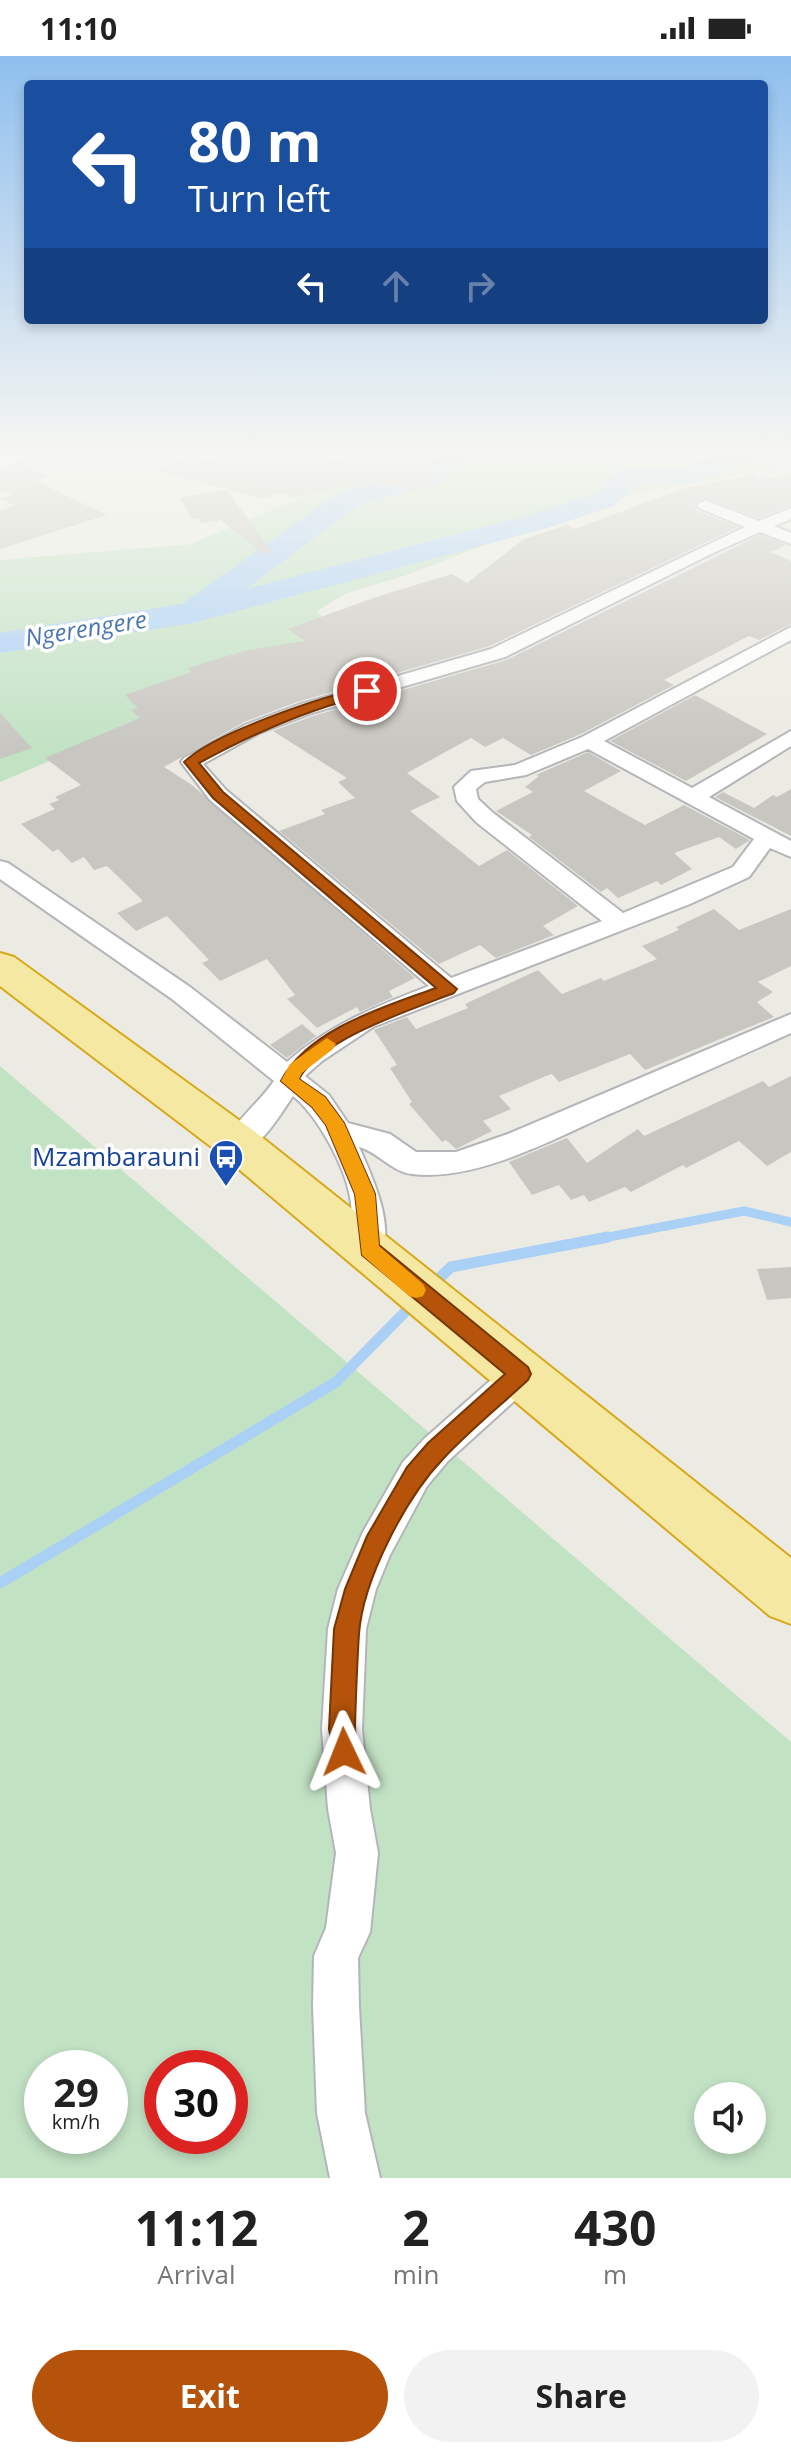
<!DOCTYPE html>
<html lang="en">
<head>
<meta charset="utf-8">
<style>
  :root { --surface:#fff; --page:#f2f2f2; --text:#222; --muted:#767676; --accent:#b45309 }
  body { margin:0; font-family:"Open Sans",sans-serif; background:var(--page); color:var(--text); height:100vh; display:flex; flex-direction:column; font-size:30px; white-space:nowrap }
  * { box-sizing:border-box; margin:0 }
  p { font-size:26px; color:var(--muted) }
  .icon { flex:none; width:44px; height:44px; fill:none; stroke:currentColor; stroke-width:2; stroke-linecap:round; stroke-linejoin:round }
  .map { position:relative; height:2122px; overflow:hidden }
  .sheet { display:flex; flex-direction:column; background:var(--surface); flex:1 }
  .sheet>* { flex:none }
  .top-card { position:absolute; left:24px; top:24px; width:744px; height:244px; border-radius:8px; box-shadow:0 4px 12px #0003; background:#1a4fa0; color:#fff; overflow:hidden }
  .tools { position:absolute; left:694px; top:2026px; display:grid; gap:16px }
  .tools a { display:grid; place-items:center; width:72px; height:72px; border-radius:50%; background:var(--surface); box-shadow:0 4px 12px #0003; font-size:40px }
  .speed { position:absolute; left:24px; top:1994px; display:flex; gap:16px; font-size:40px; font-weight:700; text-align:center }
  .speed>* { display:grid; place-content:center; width:104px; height:104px; border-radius:50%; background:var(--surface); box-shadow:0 4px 12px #0003; line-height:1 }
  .speed small { font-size:20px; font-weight:400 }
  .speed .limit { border:12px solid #d22; background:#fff; color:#111 }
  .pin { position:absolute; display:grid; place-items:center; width:68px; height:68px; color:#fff; margin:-34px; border:4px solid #fff; border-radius:50%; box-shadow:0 2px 8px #0007 }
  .me { position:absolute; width:88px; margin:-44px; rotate:358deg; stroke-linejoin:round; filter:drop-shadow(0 0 6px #0008) }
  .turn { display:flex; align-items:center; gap:28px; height:168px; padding:0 32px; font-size:36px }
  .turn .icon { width:104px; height:104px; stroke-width:2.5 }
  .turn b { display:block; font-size:56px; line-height:68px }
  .lanes { display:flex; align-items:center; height:76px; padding:0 32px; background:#0003; justify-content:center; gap:40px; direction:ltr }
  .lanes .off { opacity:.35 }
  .eta { display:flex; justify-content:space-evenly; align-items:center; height:136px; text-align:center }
  .eta b { font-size:48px; font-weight:700; line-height:56px }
  .button { display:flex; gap:16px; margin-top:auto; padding:16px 32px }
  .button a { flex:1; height:92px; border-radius:48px; background:var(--accent); color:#fff; font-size:32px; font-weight:700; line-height:92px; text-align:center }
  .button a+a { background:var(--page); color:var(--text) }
  .status { display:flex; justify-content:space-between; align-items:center; height:56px; padding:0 40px; background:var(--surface); direction:ltr }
  .status svg { height:22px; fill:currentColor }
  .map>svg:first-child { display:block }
  .green { fill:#c2e2c4; fill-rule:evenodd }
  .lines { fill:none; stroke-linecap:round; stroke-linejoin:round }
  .stream-far1 { stroke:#aad0f6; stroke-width:9 }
  .stream { stroke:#aad0f6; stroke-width:11 }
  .river { fill:#aad0f6; fill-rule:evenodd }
  .building { fill:#c8c6c0 }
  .minor-casing { stroke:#b4b5b9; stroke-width:4 }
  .trunk-casing { stroke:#d8a818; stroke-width:4 }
  .minor { fill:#fff; fill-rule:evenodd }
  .trunk { fill:#f4e8a2; fill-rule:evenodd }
  .route { fill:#b45309; stroke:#753606; stroke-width:2 }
  .slow { fill:#f59e0b }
  .labels { text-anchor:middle; stroke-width:7; stroke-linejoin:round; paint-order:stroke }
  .far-water-label { font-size:24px; font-style:italic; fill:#4d76ae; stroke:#fff }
  .transit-label { font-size:26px; fill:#164399; stroke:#fff; text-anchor:end }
</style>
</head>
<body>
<div class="status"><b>11:10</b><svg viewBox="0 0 49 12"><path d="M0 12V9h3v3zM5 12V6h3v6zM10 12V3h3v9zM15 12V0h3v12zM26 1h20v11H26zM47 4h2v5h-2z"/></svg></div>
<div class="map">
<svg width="791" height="2122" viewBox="0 0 791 2122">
  <rect width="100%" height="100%" fill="#ecebe3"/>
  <g class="green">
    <polygon points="366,397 791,397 791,410 633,438 520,475 404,520 346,537 317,555 329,569 295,601 0,726 0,504 191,488 338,426 354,405"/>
    <path d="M 0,1010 L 791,1686 L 791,2122 L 0,2122 ZM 42,2012 L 110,2012 L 110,2080 L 42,2080 ZM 162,2012 L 230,2012 L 230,2080 L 162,2080 ZM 708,2040 L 752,2040 L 752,2084 L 708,2084 Z"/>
  </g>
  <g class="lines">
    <polyline class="stream-far1" points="598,1183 744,1155 791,1166"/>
    <g class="stream">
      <polyline points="432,1229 451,1211 608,1181"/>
      <polyline points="0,1527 336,1326 413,1248"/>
    </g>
    <polygon class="river" points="443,397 473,397 440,428 361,447 246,533 522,461 594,438 622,412 689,410 721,397 758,397 754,403 693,428 639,427 614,450 544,473 192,567 0,597 0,577 182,548 341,435 420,416"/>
  </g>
  <g class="building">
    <polygon points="232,397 318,397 337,410 346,403 341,397 425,397 433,427 416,436 394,428 387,431 378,423 291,442 284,437 263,442 157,415 187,399 204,404"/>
    <polygon points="20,407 48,421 36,425 107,459 0,493 0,455 15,449 0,443 13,438 7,435 0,437 0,416"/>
    <polygon points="791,418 791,449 759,462 703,441 694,448 696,454 738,471 490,590 297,646 244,666 164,711 192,729 415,922 389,935 393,941 360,956 357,951 317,972 287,943 295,939 267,903 220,925 202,907 209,904 167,860 136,875 117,857 143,845 107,810 94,814 84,801 72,807 58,793 53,796 21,768 55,753 49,748 59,744 55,741 81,729 45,702 140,662 131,654 138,652 125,639 191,616 188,612 244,595 305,585 288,573 376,541 452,518 467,527 524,483 567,469 575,473 687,431 751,419 758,424"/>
    <polygon points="226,433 270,494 265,499 221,464 200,467 198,463 192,463 180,442"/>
    <polygon points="760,479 786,489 771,496 791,505 791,568 759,584 749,580 664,624 674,629 581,678 531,699 503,682 485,691 471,682 407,717 440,741 410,755 479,810 507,794 578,850 543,870 554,879 496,902 480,889 439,908 279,775 325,758 321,754 355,742 338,726 347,722 273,675 313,660 506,604"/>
    <polygon points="695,639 767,678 686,725 610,685"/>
    <polygon points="0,657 32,692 0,703"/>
    <polygon points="588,696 621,715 584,735 645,769 684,749 750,784 736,793 719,781 674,797 692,813 661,829 657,825 618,842 607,832 601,836 529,781 532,779 496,755 533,736 525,731 539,720 536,719"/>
    <polygon points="791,733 791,780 715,741 723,736 754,752 773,739 777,741"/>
    <polygon points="714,853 739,874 791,853 791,910 758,926 773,936 757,946 774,961 645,1014 630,998 559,1026 552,1018 546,1020 499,1040 511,1053 483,1065 492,1075 456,1093 446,1084 442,1086 409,1048 412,1046 390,1012 397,1009 374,974 407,961 416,973 468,952 465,948 538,914 562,938 601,922 604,925 657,903 642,890 679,874 676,871"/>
    <polygon points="302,968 316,980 287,1002 270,989"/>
    <polygon points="791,1020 791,1096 767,1110 739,1085 686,1112 683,1109 631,1136 625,1131 589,1146 584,1139 571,1144 559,1129 532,1139 509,1106 567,1082 587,1107 638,1073 644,1080 763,1025 769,1031"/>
    <polygon points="791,1211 791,1242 767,1244 757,1213"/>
  </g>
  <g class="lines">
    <g class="minor-casing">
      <g id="minor">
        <polygon points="15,397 35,397 0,413 0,403"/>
        <polygon points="321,397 337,397 343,403 336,407"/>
        <path d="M 705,444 L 759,465 L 791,452 L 791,463 L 774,470 L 791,477 L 791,488 L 760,476 L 711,498 L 505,601 L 312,657 L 259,677 L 203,708 L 226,734 L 451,922 L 602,865 L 476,766 L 457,745 L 454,731 L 471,715 L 515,709 L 582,681 L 791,571 L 791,584 L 604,685 L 692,732 L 791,675 L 791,690 L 709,741 L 791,785 L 791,801 L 770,792 L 749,821 L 690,848 L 373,971 L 322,1005 L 305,1020 L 329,1039 L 348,1067 L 390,1078 L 416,1096 L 456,1096 L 508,1078 L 791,958 L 791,977 C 734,1003 676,1028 619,1054 C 558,1080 479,1126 412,1118 C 392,1116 378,1096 359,1091 C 372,1120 396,1171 380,1202 L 369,1205 L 358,1202 C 349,1183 354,1161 350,1141 C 345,1110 317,1059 293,1040 C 279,1060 256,1103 228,1095 L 224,1087 C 236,1064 259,1047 274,1025 L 172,943 L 0,823 L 0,805 L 8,807 L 190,931 L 287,1006 C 329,969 377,950 429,930 L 210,744 L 181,706 L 184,702 L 245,669 L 298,649 L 491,593 L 745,471 L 699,452 L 697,449 ZM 588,693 L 754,783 L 733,811 L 623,857 L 492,756 L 478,743 L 476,733 L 485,726 L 526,719 Z"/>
        <polygon points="521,1303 533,1308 538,1318 533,1328 448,1405 427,1430 390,1499 376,1533 366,1573 362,1673 370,1753 378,1797 370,1876 358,1902 359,1951 365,2057 380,2122 330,2122 317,2057 313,1951 314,1900 326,1872 336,1797 328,1753 322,1673 328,1573 338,1533 363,1476 403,1406 424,1383 509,1308"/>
      </g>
    </g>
    <g class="trunk-casing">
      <polygon id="trunk" points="0,897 14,901 254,1075 791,1502 791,1568 770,1560 222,1099 0,930"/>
    </g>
    <use href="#minor" class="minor"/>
    <use href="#trunk" class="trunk"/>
  </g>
  <linearGradient id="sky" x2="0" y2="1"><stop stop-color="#8fbfee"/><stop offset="0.57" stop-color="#f6f6f2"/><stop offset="1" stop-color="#f6f6f2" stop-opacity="0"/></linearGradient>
  <rect width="791" height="694" fill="url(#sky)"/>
  <path class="route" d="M 367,631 L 372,633 L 372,638 C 310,652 254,677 199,707 L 223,736 L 457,933 L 454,937 C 413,953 320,983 299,1023 L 325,1041 L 344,1067 L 375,1138 L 379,1189 L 528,1311 L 531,1318 L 528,1324 C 500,1350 469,1375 443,1403 C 406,1442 363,1523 359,1578 C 357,1608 356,1639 355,1669 C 355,1682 359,1693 354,1705 L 344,1709 L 335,1705 L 329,1673 L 334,1573 L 345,1533 L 367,1480 L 407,1411 L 428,1387 L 505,1318 L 362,1199 L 355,1138 L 326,1069 L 312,1051 L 281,1025 C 308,973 384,951 436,932 L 213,742 L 184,706 C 215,676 324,640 367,631 Z"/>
  <polygon class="slow" points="327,982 336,988 333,993 302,1017 299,1023 325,1041 344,1067 375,1138 379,1190 423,1228 426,1234 423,1240 416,1242 409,1240 362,1199 355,1138 326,1069 312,1051 281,1025 290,1008"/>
  <defs>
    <g id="bus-pin" transform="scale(1.8)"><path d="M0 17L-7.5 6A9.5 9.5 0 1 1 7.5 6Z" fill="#1a4fb4" stroke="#fff"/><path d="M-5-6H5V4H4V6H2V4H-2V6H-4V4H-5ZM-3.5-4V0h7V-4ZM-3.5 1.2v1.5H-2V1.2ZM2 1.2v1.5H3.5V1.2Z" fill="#fff"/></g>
  </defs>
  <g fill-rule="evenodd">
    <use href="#bus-pin" x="226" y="1101"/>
  </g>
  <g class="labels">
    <g class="far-water-label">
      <text transform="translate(86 573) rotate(-9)" y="8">Ngerengere</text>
    </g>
    <g class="transit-label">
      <text x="200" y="1110">Mzambarauni</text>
    </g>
  </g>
</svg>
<div class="tools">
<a><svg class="icon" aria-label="sound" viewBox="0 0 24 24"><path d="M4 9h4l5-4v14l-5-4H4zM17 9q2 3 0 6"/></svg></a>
</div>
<div class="speed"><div>29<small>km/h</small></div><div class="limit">30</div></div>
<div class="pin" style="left:367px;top:635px;background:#d93025"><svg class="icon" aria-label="arrive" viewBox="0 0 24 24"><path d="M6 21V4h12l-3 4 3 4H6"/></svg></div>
<svg class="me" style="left:344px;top:1696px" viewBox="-20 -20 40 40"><path d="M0-17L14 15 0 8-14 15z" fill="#b45309" stroke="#fff" stroke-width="4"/></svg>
<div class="top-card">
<div class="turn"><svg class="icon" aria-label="left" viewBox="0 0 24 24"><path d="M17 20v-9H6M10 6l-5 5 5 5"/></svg><div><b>80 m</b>Turn left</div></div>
<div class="lanes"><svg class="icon" aria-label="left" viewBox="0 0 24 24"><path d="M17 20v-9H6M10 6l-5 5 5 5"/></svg><svg class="icon off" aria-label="ahead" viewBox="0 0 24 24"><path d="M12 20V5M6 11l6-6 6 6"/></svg><svg class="icon off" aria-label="right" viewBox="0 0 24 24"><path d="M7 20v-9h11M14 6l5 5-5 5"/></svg></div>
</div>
</div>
<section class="sheet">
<div class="eta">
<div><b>11:12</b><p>Arrival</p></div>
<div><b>2</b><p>min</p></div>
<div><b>430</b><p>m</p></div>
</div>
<div class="button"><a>Exit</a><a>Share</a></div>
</section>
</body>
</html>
